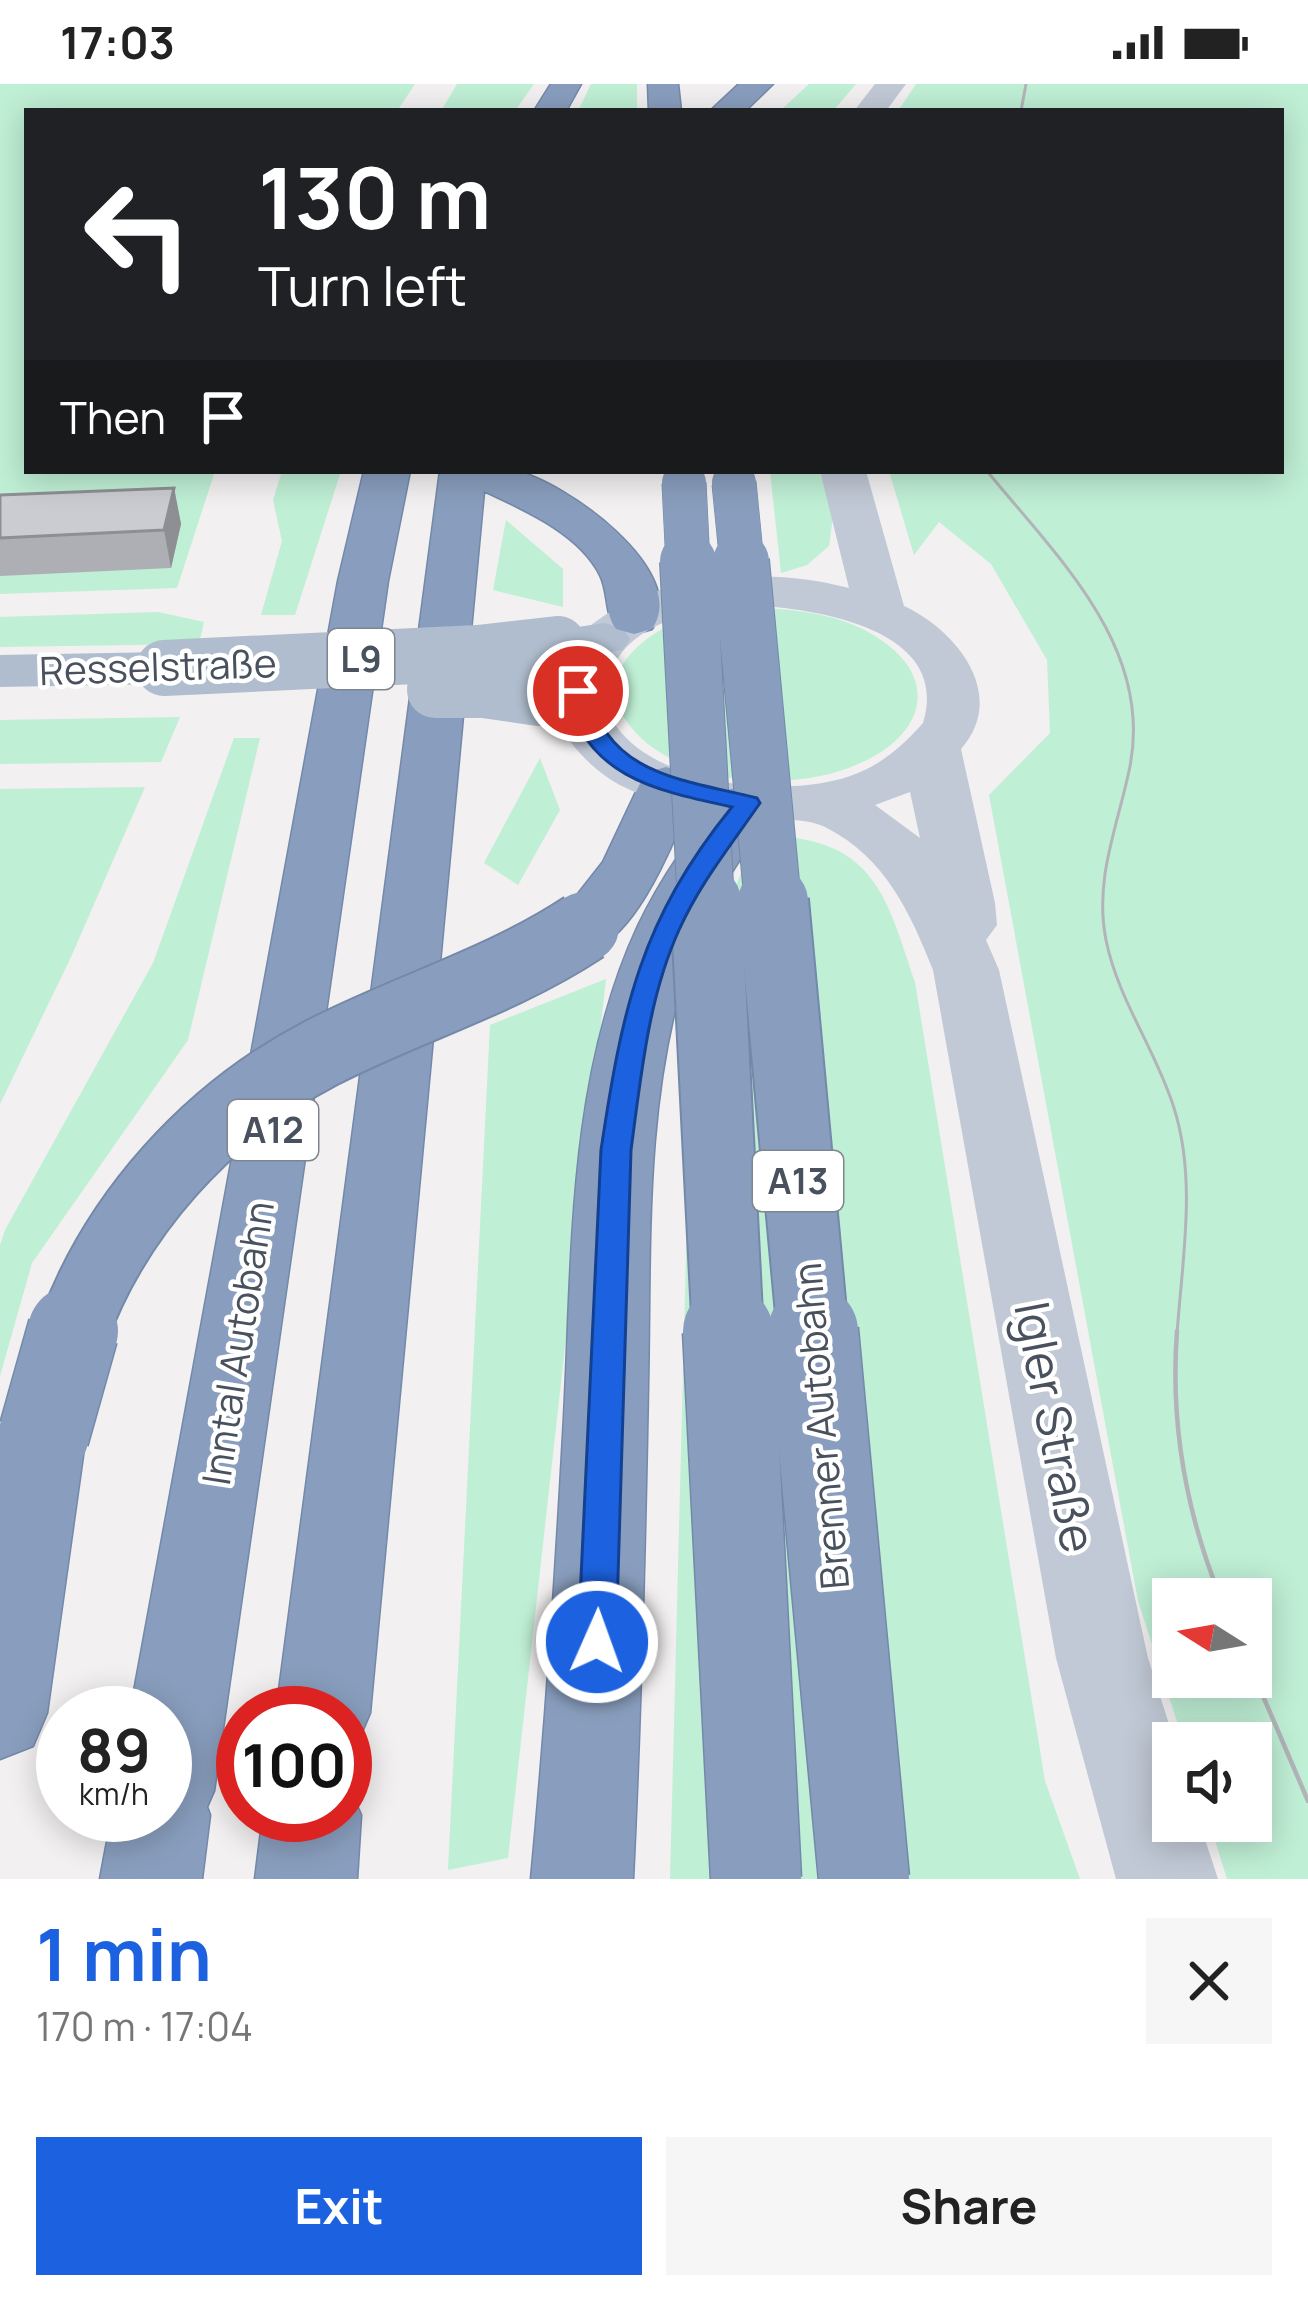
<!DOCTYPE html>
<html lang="en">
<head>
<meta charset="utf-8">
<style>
  :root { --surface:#fff; --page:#f6f6f6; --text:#222; --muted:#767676; --accent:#1c62e0 }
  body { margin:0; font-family:Manrope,sans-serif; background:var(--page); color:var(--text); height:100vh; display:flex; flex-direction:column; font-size:45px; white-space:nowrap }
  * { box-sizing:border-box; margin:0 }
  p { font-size:39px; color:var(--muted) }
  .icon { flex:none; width:66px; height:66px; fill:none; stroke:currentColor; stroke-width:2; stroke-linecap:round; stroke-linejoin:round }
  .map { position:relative; height:1795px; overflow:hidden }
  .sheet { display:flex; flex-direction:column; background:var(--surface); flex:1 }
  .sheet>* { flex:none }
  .hud { position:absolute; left:24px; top:24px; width:1260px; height:366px; border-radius:0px; box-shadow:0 6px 30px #0003; background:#202124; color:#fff; overflow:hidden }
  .needle { width:78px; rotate:281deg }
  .buttons { position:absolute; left:1152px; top:1494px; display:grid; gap:24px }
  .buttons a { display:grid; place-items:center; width:120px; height:120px; border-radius:0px; background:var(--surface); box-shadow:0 6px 30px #0003; font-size:60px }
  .speed { position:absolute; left:36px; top:1602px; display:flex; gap:24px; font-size:60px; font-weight:700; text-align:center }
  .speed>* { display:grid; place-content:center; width:156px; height:156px; border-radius:50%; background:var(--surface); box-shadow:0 6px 30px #0003; line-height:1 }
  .speed small { font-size:30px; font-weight:400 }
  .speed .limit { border:18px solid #d22; background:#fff; color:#111 }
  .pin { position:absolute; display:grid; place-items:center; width:102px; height:102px; color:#fff; margin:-51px; border:6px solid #fff; border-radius:50%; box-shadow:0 3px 12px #0007 }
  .me { position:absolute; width:132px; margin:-66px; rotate:2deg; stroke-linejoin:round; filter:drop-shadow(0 0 9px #0008) }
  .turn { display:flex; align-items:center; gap:42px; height:252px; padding:0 36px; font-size:54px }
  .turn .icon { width:156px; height:156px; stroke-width:2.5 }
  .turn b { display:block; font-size:84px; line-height:102px }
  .then { display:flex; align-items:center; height:114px; padding:0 36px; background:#0003; gap:24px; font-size:45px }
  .round { display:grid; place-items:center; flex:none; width:126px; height:126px; border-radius:0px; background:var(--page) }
  .headline { display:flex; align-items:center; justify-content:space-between; height:204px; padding:0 36px }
  h1 { font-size:72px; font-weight:700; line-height:90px; color:var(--accent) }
  .primary-button { display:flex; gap:24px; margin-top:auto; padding:24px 36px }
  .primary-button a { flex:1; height:138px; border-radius:0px; background:var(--accent); color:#fff; font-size:48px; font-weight:700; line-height:138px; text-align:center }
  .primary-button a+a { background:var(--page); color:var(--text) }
  .status { display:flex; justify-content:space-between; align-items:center; height:84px; padding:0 60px; background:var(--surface); direction:ltr }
  .status svg { height:33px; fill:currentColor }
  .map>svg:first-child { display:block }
  .green { fill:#bfefd5; fill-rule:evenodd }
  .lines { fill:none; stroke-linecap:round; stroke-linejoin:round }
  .motorway-casing { stroke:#7489a9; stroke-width:3 }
  .secondary { fill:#c1c9d6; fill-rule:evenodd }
  .primary { fill:#b0bdce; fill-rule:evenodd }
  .motorway { fill:#899ebe; fill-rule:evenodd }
  .tram-far1 { stroke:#b2b4ba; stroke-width:3 }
  .tram { stroke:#b2b4ba; stroke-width:4.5 }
  .motorway-bridge-far3-casing { stroke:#7489a9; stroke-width:45; stroke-linecap:butt }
  .motorway-bridge-far2-casing { stroke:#7489a9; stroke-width:58; stroke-linecap:butt }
  .motorway-bridge-far1-casing { stroke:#7489a9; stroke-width:74; stroke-linecap:butt }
  .motorway-bridge-casing { stroke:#7489a9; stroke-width:93; stroke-linecap:butt }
  .primary-bridge { stroke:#b0bdce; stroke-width:56 }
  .motorway-bridge-far3 { stroke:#899ebe; stroke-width:44 }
  .motorway-bridge-far2 { stroke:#899ebe; stroke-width:56 }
  .motorway-bridge-far1 { stroke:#899ebe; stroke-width:70 }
  .motorway-bridge { stroke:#899ebe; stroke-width:90 }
  .wall { fill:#aeafb5 }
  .shaded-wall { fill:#8d8f93 }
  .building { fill:#caccd2; stroke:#8d8f93; stroke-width:3 }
  .route { fill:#1c62e0; stroke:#124092; stroke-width:3 }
  .labels { text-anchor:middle; stroke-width:9; stroke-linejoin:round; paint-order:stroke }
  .shield { fill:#fff; stroke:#7f858e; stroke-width:3 }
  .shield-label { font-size:36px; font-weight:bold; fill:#48515d }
  .street-label { font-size:39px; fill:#48515d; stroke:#fff }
  .near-street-label { font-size:48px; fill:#48515d; stroke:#fff }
</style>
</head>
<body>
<div class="status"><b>17:03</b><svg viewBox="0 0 49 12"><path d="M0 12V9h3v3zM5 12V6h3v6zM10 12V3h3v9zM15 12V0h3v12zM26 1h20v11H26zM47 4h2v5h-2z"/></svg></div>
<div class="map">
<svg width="1308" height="1795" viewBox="0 0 1308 1795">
  <rect width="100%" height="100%" fill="#f2f0f0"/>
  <g class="green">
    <polygon points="0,0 415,0 397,27 27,27 27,387 215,387 177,504 0,510"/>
    <polygon points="457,0 534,0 515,27 441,27"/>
    <polygon points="591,0 637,0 637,27 578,27"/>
    <polygon points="809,0 856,0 833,27 780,27"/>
    <path d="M 916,0 L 1308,0 L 1308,1795 L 1227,1795 L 1209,1737 L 1251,1737 L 1251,1659 L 1184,1659 L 1138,1517 L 989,711 L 1050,649 L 1047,576 L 991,480 L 939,438 L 914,471 L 889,387 L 1281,387 L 1281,27 L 898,27 ZM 1173,1515 L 1251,1515 L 1251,1593 L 1173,1593 Z"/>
    <polygon points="282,387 341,387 295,531 261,531 282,457 273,416"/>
    <polygon points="770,387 819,387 834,425 829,462 807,481 781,489"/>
    <polygon points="506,436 563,485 563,523 493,506"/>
    <path d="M 762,524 C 798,526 836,530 868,548 C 941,588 930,649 858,680 C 790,711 666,702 623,632 C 611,613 614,590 628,573 C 643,554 666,541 689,534 C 712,528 738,527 762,524 Z"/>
    <polygon points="158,528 204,538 199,560 0,563 0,533"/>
    <polygon points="180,633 161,678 0,680 0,636"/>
    <polygon points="234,654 260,654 188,956 32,1179 0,1292 0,1161 5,1146 153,879"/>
    <polygon points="540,674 560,726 518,801 484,779"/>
    <polygon points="145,703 71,873 0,1020 0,705"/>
    <path d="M 787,753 C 878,762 889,822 915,898 L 1045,1697 L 1080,1795 L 670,1795 L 693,900 L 756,755 Z"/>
    <polygon points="606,895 508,1774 448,1786 490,941"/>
  </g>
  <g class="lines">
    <g class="motorway-casing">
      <g id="motorway">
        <polygon points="551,0 581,0 566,27 534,27"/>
        <polygon points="648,0 678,0 681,27 649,27"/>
        <polygon points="739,0 773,0 745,27 710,27"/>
        <polygon points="364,387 410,387 388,497 214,1707 207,1723 210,1731 202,1795 100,1795 112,1731 165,1731 165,1629 130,1629 338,497"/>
        <path d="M 440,387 C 464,387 491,383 515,387 C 563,396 692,488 652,545 L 634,550 L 616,545 C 604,528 609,509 600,491 C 579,449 524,426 484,407 L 370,1629 L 356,1662 L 345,1666 L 345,1629 L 276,1629 Z"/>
        <path d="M 666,683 L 687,689 L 695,701 C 681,744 645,832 607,857 C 593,867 576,862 561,858 L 552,843 L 603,778 L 645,689 Z"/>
        <path d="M 748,701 L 769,706 L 778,719 C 741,773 705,823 686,886 C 644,1021 651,1163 648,1302 C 645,1467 641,1631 633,1795 L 531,1795 C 545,1647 555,1500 563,1351 C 573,1183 565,999 638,842 C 661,793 693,749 727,706 Z"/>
        <polygon points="44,1314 74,1324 86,1350 47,1629 33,1662 0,1675 0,1362 14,1324"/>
        <polygon points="345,1695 361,1731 357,1795 255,1795 263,1731 345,1731"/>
      </g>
    </g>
    <g class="secondary">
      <polygon points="875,0 906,0 886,27 854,27"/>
      <path d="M 820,387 L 866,387 L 904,522 C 958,547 1008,612 961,665 L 995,819 L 997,841 L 986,856 L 999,886 L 1148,1574 L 1175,1659 L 1173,1737 L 1199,1737 L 1218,1795 L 1116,1795 L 1056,1574 L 933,886 C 910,828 885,774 827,744 C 801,731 766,738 737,736 C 699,733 659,720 624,703 C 603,693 583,675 569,656 C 516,580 601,521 668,504 C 729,489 788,488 849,504 ZM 752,521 C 815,525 952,544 923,639 C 904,660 885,678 858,689 C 793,716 660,704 616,642 C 605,627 604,607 610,590 C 631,534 701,526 752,521 ZM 910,708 L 920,754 L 875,721 Z"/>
    </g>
    <g class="primary">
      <polygon points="604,539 623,544 630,555 623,566 558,576 539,571 532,560 539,549"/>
      <polygon points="164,568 183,573 191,584 183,595 164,600 0,603 0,571"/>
      <path d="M 539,598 L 603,623 L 611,635 L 603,647 C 572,654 530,640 512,614 L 520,602 Z"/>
    </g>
    <use href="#motorway" class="motorway"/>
    <g class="tram-far1">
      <polyline points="1021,27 1026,0"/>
      <path d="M 987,387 C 1057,473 1156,565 1129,687 C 1117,744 1094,796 1106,856 C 1118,916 1156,966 1174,1024 C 1197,1096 1182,1177 1177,1250"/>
    </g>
    <g class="tram">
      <path d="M 1177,1247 C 1170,1340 1186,1429 1221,1515"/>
      <polyline points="1251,1584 1308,1717"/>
    </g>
    <g class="motorway-bridge-far3-casing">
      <g id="motorway-bridge-far3">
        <polyline points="684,399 688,480"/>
        <polyline points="734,399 742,480"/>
      </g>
    </g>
    <g class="motorway-bridge-far2-casing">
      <g id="motorway-bridge-far2">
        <polyline points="688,477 706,820"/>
        <polyline points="741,477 773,820"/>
      </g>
    </g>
    <g class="motorway-bridge-far1-casing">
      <g id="motorway-bridge-far1">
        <polyline points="706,817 728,1250"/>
        <polyline points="773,817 813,1250"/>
        <path d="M 72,1250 C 115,1130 208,1028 321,969 C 408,924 501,898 584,843"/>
      </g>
    </g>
    <g class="motorway-bridge-casing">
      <g id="motorway-bridge">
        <polyline points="728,1247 756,1795"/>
        <polyline points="813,1247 864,1795"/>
        <polyline points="44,1350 73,1247"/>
      </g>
    </g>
    <g class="primary-bridge">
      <polyline points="164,584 478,569 558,560"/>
      <polyline points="435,606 484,606 539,614"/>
    </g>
    <use href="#motorway-bridge-far3" class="motorway-bridge-far3"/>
    <use href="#motorway-bridge-far2" class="motorway-bridge-far2"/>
    <use href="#motorway-bridge-far1" class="motorway-bridge-far1"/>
    <use href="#motorway-bridge" class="motorway-bridge"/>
  </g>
  <polygon class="wall" points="174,404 181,440 171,484 0,492 0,411"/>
  <polygon class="shaded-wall" points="174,404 181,440 171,484 164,446"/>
  <polygon class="building" points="174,404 164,446 0,454 0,411"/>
  <path class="route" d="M 578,600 L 589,607 C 607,692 686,696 757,714 L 760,719 C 731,761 700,799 679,846 C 648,914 641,993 631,1066 L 616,1558 L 611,1571 L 597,1576 L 584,1571 L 578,1558 L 601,1066 C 622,926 640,836 732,723 C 658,707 584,693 566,607 Z"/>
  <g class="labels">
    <g class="shield">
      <rect x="328" y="545" width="66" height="60" rx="9"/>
      <rect x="228" y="1016" width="90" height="60" rx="9"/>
      <rect x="753" y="1067" width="90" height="60" rx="9"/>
    </g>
    <g class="shield-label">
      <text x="361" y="588">L9</text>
      <text x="273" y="1059">A12</text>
      <text x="798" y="1110">A13</text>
    </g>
    <g class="street-label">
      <text transform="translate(158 583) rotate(-2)" y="14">Resselstraße</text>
      <text transform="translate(238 1259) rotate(-81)" y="14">Inntal Autobahn</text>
      <text transform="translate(821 1342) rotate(-95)" y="14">Brenner Autobahn</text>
    </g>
    <g class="near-street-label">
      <text transform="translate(1055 1343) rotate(79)" y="17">Igler Straße</text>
    </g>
  </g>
</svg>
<div class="buttons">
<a><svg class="needle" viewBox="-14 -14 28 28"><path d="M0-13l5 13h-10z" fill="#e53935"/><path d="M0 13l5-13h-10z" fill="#767676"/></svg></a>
<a><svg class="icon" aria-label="sound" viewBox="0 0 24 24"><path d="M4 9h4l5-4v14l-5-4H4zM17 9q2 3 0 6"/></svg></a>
</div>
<div class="speed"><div>89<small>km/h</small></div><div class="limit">100</div></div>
<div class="pin" style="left:578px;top:607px;background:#d93025"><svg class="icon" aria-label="arrive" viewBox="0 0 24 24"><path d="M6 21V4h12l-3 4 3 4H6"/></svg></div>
<svg class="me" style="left:597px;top:1558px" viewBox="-20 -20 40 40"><circle r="17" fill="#1c62e0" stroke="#fff" stroke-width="3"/><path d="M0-11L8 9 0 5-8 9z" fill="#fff"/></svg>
<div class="hud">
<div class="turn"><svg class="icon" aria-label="left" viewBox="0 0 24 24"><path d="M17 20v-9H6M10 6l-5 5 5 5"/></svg><div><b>130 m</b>Turn left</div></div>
<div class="then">Then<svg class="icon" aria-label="arrive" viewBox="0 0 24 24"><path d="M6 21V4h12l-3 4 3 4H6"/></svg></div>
</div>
</div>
<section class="sheet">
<div class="headline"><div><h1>1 min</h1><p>170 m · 17:04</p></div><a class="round"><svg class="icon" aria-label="close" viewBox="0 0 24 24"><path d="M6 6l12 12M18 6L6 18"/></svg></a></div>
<div class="primary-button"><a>Exit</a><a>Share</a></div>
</section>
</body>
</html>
